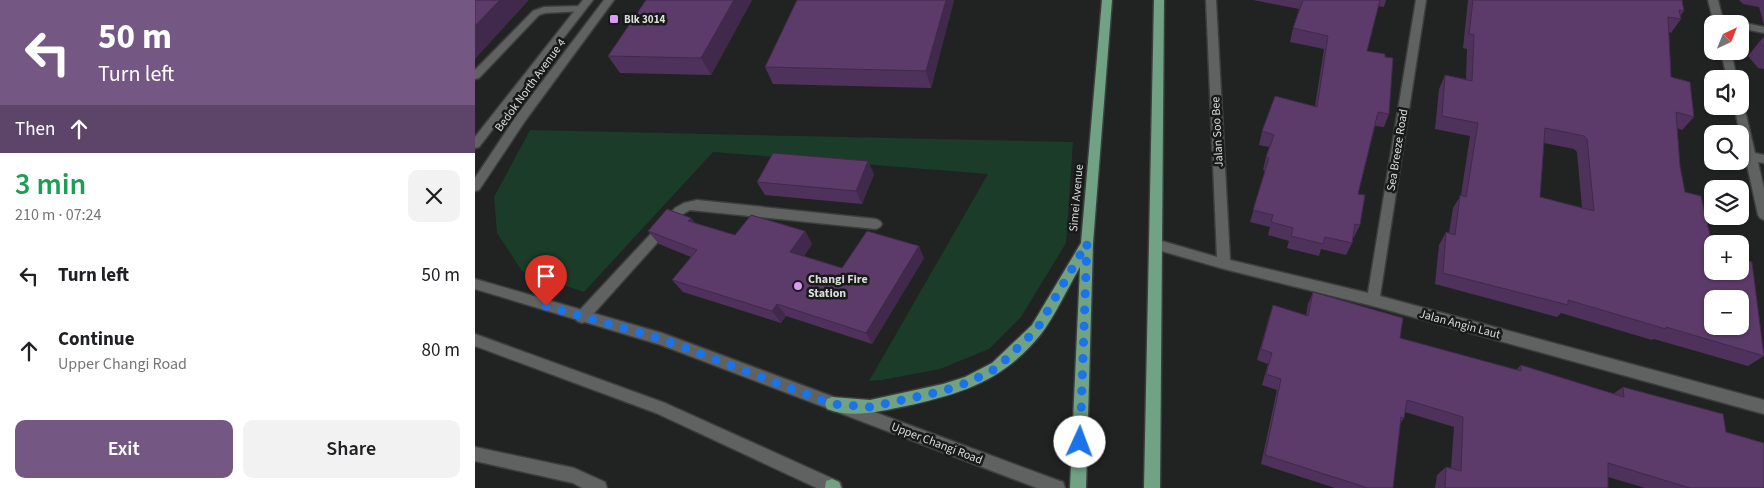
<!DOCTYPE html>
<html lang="en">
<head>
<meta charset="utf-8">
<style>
  :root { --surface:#fff; --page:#f2f2f2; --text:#202124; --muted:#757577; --accent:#745782 }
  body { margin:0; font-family:"Source Sans 3",sans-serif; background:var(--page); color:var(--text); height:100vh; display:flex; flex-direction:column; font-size:19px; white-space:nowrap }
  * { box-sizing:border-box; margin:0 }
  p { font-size:16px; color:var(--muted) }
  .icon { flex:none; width:28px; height:28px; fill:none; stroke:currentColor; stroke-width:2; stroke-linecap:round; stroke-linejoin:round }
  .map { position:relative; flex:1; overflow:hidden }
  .drawer { display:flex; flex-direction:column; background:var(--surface); width:475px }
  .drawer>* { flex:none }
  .top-card { background:#745782; color:#fff; overflow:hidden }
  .needle { width:32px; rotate:43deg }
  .fabs { position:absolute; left:1229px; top:15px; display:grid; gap:10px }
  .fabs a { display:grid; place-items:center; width:45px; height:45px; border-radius:10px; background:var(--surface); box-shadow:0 1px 4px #0004; font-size:25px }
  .pin { position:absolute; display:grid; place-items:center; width:42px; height:42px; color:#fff; margin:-51px -21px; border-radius:50% 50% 50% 0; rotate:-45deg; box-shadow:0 0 5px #0007 }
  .pin .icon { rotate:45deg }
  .me { position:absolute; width:55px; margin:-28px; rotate:2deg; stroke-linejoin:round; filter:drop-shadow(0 0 4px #0008) }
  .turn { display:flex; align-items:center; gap:18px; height:105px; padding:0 15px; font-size:22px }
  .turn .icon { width:65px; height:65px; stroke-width:2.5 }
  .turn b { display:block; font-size:35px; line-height:42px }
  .then { display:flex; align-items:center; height:48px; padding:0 15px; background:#0003; gap:10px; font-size:19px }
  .round { display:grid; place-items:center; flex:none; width:52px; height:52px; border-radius:10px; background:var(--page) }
  .head { display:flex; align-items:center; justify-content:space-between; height:85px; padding:0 15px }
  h1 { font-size:30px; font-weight:600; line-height:38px; color:#1e9e55 }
  .button { display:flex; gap:10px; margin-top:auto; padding:10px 15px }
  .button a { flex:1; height:58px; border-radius:10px; background:var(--accent); color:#fff; font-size:20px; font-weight:600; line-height:58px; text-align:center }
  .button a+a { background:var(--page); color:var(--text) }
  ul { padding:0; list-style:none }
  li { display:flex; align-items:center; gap:15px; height:75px; padding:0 15px }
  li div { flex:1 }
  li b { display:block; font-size:19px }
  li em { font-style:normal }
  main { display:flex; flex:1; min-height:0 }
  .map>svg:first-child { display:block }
  .green { fill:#1a3c28 }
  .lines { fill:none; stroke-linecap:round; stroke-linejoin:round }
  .service-casing { stroke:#3c3e3d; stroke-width:3 }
  .minor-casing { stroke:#3c3e3d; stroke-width:3 }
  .tertiary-casing { stroke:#3c3e3d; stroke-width:3 }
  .primary-casing { stroke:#3c3e3d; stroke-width:3 }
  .service { fill:#5f6260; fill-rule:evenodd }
  .minor { fill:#5f6260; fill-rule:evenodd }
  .tertiary { fill:#5f6260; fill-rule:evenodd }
  .primary { fill:#70a283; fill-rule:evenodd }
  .wall { fill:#4f325b; fill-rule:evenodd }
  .shaded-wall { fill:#40294a }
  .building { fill:#5c3a6a; stroke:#40294a; fill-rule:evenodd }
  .route { stroke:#1a73e8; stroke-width:9; stroke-dasharray:0 16.2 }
  .poi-dot { fill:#da9af6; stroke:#171a18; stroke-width:2 }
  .labels { text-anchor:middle; stroke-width:5; stroke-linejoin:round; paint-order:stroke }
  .far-poi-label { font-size:11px; font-weight:bold; fill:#dadcda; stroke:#171a18; text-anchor:start }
  .street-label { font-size:12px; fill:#dadcda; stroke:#171a18 }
  .poi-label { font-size:12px; font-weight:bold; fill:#dadcda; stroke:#171a18; text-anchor:start }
</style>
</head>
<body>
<main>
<section class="drawer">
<div class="top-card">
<div class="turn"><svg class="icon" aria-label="left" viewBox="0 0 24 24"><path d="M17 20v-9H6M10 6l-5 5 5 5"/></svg><div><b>50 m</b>Turn left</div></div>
<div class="then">Then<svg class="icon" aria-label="ahead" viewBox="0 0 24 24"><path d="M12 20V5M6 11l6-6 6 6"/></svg></div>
</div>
<div class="head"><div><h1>3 min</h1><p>210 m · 07:24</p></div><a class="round"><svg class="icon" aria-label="close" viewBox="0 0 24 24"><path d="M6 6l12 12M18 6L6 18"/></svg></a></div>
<ul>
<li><svg class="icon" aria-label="left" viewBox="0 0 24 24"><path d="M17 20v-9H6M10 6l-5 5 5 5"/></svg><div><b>Turn left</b></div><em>50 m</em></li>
<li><svg class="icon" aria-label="ahead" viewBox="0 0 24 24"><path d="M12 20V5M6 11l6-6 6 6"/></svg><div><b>Continue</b><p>Upper Changi Road</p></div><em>80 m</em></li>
</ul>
<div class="button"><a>Exit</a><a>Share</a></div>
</section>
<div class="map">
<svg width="1289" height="488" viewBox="0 0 1289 488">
  <rect width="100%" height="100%" fill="#202321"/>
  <polygon class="green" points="55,130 598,142 591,243 546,317 514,349 465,369 407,380 394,381 513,174 238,152 109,292 47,271 22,233 19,197"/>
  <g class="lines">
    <g class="service-casing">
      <g id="service">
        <polygon points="106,6 109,7 109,11 70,13 64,15 4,78 0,79 0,70 58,11 69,7"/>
        <polygon points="222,200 401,219 405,221 407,224 405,227 401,229 215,210 208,214 112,321 107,323 102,321 100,317 102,313 200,208 209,203"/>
        <polygon points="0,447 99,468 130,482 132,488 107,488 98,483 0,461"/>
      </g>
    </g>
    <g class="minor-casing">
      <g id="minor">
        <polygon points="108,0 118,0 4,147 0,148 0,137"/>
        <polygon points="129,0 139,0 50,121 4,190 0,191 0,178 42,115"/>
        <polygon points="731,0 741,0 755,260 893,293 941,0 951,0 905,296 1289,400 1289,414 898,306 749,269 676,248 674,244 676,240 680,239 742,257"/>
        <polygon points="1233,0 1243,0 1249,24 1239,24"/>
        <polygon points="1265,22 1289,27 1289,33 1265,28 1265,24 1261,24"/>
        <polygon points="1246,51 1256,51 1262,79 1252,79"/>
        <polygon points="1265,103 1269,106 1280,153 1289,155 1289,163 1283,162 1289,189 1289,220 1285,218 1283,215 1259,106 1265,106"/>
      </g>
    </g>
    <g class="tertiary-casing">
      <g id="tertiary">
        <polygon points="0,279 187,333 582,480 588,482 590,488 562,488 186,345 0,289"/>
        <polygon points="0,334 190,403 365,482 367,488 342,488 181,413 0,346"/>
      </g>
    </g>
    <g class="primary-casing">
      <g id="primary">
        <path d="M 627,0 L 637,0 L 618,243 L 611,488 L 595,488 L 605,267 C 593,287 580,316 566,334 C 528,381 488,393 431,406 C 406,411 377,419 352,409 L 350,404 L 352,399 L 357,397 L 395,400 L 468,384 L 490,377 L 517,363 L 557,325 L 606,243 Z"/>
        <polygon points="679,0 689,0 685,488 669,488"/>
        <polygon points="357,479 364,482 366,488 350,488 351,481"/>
      </g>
    </g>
    <use href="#service" class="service"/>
    <use href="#minor" class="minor"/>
    <use href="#tertiary" class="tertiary"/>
    <use href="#primary" class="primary"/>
  </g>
  <g class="wall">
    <polygon points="277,0 236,75 145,73 133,56"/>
    <polygon points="479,0 456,88 298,84 290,67"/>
    <polygon points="778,0 911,0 909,7 903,6 892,51 914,114 909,127 900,126 883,194 885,225 879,237 878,237 877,243 871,255 846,249 844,256 812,248 814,241 793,235 795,227 775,222 790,171 788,170 791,157 794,147 784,145 787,131 840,106 849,49 815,42 818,28 824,9"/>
    <path d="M 993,0 L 1207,0 L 1209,11 L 1205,16 L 1206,19 L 1196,33 L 1194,32 L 1196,77 L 1219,117 L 1207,130 L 1202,128 L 1205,166 L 1210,192 L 1238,271 L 1289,351 L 1289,356 L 1273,366 L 1179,339 L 1177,340 L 1086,313 L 1082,317 L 960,284 L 964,245 L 971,232 L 974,233 L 978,208 L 986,195 L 995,136 L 960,129 L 964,89 L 970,75 L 991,79 L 992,49 L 988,48 ZM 1069,143 L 1099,149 L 1102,152 L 1107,208 L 1065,197 Z"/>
    <polygon points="1264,0 1289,0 1289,25 1284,7 1268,4"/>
    <polygon points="1289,36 1289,69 1283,68 1273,56"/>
    <polygon points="399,174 387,204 290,195 282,182"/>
    <polygon points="216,218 220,223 260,235 330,231 337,244 329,256 367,268 449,258 397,344 311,316 306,323 208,292 197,280 216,257 184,244 173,231"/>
    <polygon points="838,292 925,338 1041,370 1046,365 1138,394 1148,387 1251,432 1289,488 1170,488 1133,477 1133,488 960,488 962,475 971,467 976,468 979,427 930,412 929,418 925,424 918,488 860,488 786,464 802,390 787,385 793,364 782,360 794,317 798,305 831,315 833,304"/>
  </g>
  <g class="shaded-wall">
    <polygon points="25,0 54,0 0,59 0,26"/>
    <polygon points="259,0 277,0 236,75 226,58"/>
    <polygon points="471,0 479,0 456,88 451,71"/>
    <polygon points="393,161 399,174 387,204 381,191"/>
    <polygon points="216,218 226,231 213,221"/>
    <polygon points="330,231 337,244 323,264 315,252"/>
    <polygon points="444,246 449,258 397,344 391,333"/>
    <polygon points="302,304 311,316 306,323 297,311"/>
  </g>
  <g class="building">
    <polygon points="0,0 25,0 0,26"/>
    <polygon points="171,0 259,0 226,58 133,56"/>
    <polygon points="322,0 471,0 451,71 290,67"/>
    <polygon points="828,0 905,0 892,51 910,54 910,57 918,58 914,114 903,112 883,194 890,195 885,225 880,224 877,243 850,237 848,244 816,236 818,228 796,222 798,215 778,210 794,158 791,157 799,135 787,131 800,96 842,107 853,36 818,28"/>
    <path d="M 998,0 L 1207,0 L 1209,11 L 1204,10 L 1206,19 L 1193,17 L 1196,77 L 1215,82 L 1219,117 L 1201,112 L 1205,166 L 1210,192 L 1226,196 L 1238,248 L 1238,271 L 1265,271 L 1265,259 L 1277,262 L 1289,356 L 1191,327 L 1191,329 L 1093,300 L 1093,305 L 968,273 L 971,232 L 980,235 L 985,195 L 991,197 L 1003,123 L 967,116 L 970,75 L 997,81 L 999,35 L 994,34 ZM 1070,128 L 1109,136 L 1112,139 L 1119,211 L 1065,197 ZM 1238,299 L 1265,299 L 1265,326 L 1238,326 Z"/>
    <polygon points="1289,37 1289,47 1285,42"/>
    <polygon points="298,153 393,161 381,191 282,182"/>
    <polygon points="192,209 216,218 213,221 260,235 276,215 330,231 315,252 367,268 392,231 444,246 391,333 302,304 297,311 197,280 222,250 173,231"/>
    <polygon points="838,292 928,318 925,338 1046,371 1046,365 1149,397 1148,387 1248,414 1251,432 1289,443 1289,488 1215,488 1133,463 1133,488 970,488 971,467 986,471 988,417 932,400 929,418 926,417 918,488 893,488 790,455 806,379 791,374 797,353 786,349 798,305 833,316"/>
  </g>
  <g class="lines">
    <polyline class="route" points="71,306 187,339 357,404 395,407 468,391 494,382 522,368 562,329 612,243 605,442"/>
  </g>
  <g class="poi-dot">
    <rect x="134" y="14" width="10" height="10" rx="2.5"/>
    <circle cx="323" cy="286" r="5"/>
  </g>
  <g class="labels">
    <g class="far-poi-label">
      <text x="149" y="23">Blk 3014</text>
    </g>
    <g class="street-label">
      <text transform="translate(55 85) rotate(-54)" y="4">Bedok North Avenue 4</text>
      <text transform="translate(742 132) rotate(-93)" y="4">Jalan Soo Bee</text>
      <text transform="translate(922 150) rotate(-81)" y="4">Sea Breeze Road</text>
      <text transform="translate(601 198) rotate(-85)" y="4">Simei Avenue</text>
      <text transform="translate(985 324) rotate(15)" y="4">Jalan Angin Laut</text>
      <text transform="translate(462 443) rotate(21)" y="4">Upper Changi Road</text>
    </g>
    <g class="poi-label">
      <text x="333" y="283">Changi Fire<tspan x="333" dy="14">Station</tspan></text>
    </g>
  </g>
</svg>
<div class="fabs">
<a><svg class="needle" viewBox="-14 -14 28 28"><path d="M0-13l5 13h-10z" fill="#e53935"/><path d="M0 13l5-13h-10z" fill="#757577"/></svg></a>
<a><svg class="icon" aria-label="sound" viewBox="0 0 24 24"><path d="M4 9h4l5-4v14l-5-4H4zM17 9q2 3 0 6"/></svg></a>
<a><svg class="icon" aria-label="search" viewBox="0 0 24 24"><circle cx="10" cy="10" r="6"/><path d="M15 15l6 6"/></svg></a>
<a><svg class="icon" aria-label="layers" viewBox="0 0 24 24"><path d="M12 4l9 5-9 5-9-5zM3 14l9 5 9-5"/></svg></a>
<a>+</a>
<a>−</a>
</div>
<div class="pin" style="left:71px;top:306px;background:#d93025"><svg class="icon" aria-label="arrive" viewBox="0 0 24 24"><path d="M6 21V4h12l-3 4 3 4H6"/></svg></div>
<svg class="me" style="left:605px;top:442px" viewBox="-20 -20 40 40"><circle r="19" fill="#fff"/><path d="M0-13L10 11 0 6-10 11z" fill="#1a73e8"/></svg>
</div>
</main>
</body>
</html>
